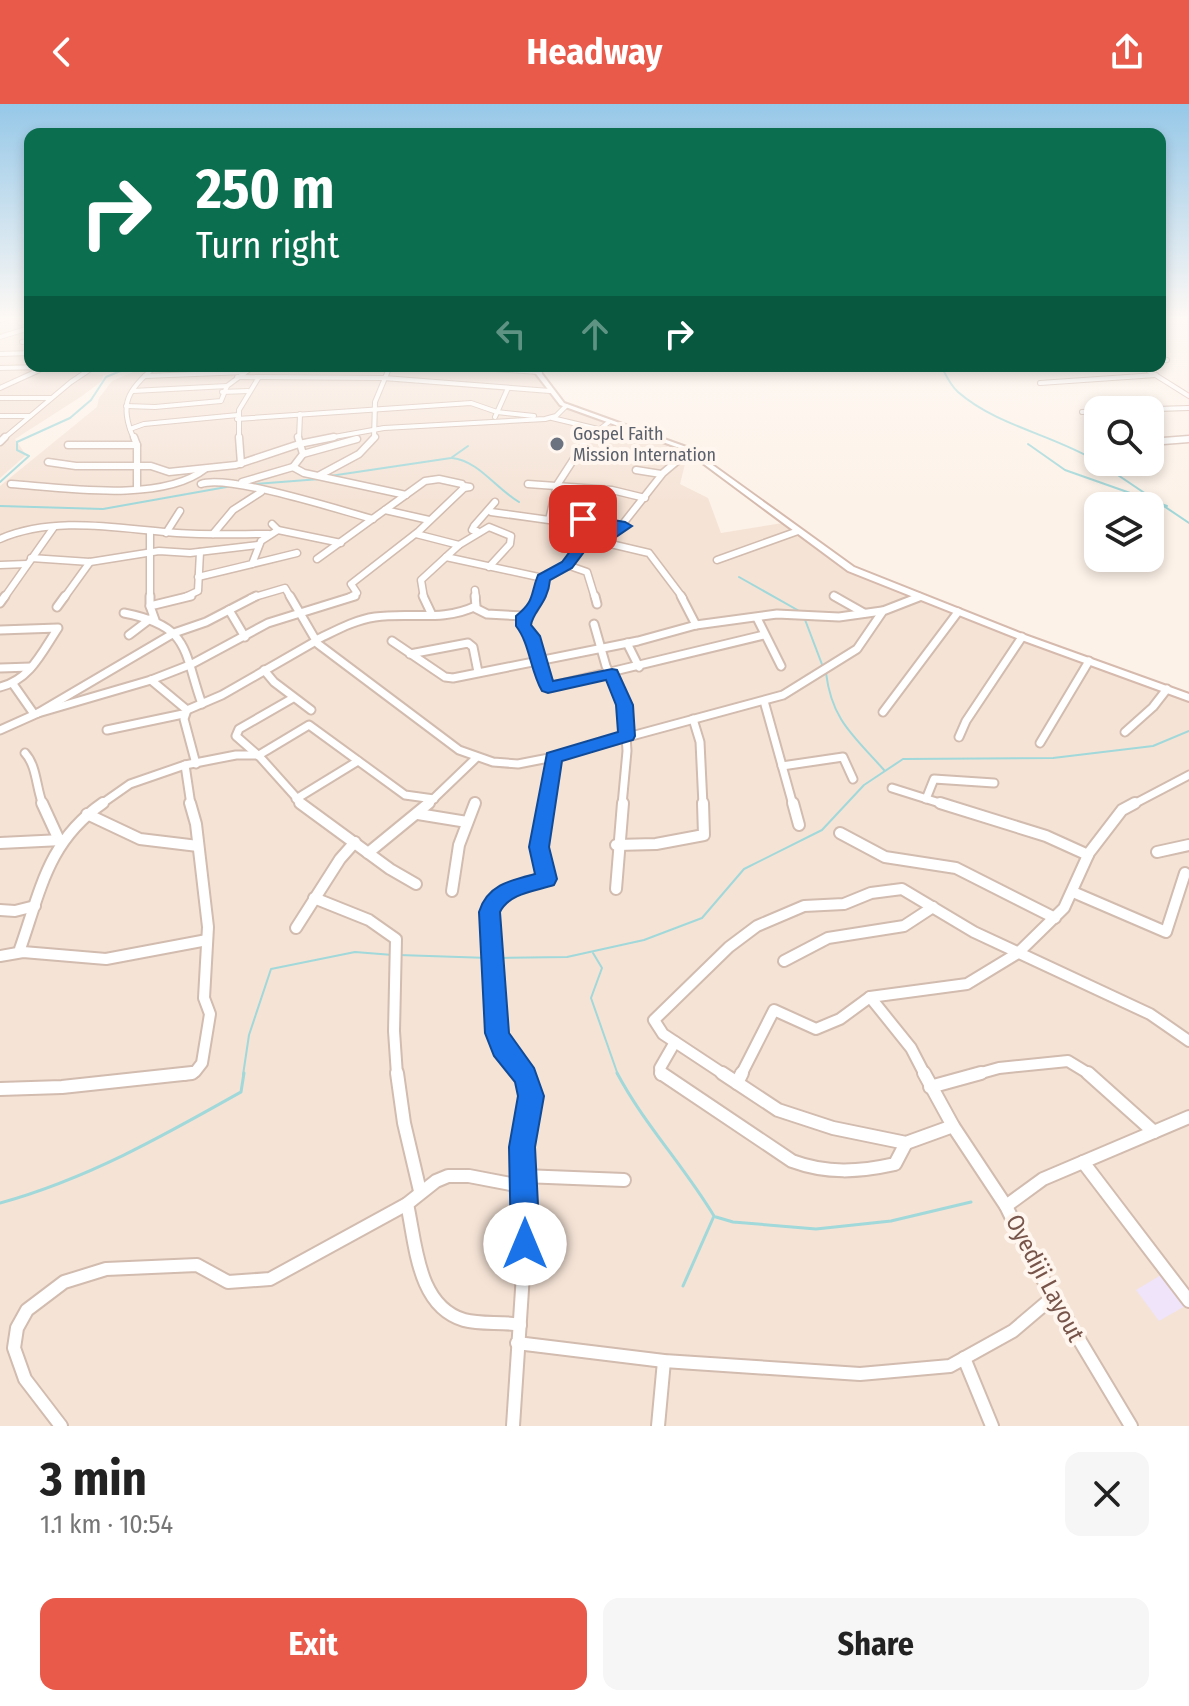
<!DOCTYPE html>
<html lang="en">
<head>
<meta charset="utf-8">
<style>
  :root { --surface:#fff; --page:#f6f6f6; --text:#222; --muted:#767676; --accent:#e95a4b }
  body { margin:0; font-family:"Fira Sans Condensed",sans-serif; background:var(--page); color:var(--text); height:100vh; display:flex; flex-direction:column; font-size:30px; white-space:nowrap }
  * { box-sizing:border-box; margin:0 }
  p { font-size:26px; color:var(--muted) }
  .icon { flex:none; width:44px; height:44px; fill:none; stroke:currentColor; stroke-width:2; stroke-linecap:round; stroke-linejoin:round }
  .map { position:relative; height:1322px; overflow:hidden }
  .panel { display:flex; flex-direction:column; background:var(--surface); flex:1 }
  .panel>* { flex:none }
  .guide { position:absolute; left:24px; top:24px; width:1142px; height:244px; border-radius:16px; box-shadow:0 4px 12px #0003; background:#0b6e4f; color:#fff; overflow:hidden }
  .controls { position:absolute; left:1084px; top:292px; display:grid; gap:16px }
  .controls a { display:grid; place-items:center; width:80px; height:80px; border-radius:16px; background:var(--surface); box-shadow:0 4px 12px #0003; font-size:40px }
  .pin { position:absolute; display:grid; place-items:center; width:68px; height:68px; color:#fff; margin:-34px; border-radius:16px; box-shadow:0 4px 12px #0006 }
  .me { position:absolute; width:88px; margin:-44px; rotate:0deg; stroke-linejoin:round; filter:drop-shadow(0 0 6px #0008) }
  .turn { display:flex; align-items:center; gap:28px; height:168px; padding:0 40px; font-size:36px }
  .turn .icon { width:104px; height:104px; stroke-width:2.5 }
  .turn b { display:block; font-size:56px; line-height:68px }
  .lanes { display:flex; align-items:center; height:76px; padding:0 40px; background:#0003; justify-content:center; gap:40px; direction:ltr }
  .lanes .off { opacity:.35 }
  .round { display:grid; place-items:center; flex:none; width:84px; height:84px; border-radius:16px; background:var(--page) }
  .overview { display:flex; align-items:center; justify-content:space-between; height:136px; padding:0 40px }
  h1 { font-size:48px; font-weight:700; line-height:60px }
  .cta { display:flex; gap:16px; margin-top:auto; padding:16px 40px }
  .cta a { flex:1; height:92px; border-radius:16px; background:var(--accent); color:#fff; font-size:32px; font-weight:700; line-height:92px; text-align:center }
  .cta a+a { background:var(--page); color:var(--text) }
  header { display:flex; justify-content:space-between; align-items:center; height:104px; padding:0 40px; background:var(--accent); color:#fff; font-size:36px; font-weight:700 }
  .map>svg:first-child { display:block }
  .residential { fill:#f5e3d6 }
  .education { fill:#efe4fa }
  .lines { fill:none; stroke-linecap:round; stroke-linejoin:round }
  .stream-far1 { stroke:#a1d8da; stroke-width:2 }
  .stream { stroke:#a1d8da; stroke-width:3 }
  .minor-far4-casing { stroke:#d2bbaf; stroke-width:6 }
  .minor-far3-casing { stroke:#d2bbaf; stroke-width:9 }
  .minor-far2-casing { stroke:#d2bbaf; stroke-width:11 }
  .minor-far1-casing { stroke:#d2bbaf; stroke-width:14 }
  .minor-casing { stroke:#d2bbaf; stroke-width:16 }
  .secondary-casing { stroke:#d5baad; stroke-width:4 }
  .minor-far4 { stroke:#fff; stroke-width:4 }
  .minor-far3 { stroke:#fff; stroke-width:6 }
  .minor-far2 { stroke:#fff; stroke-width:7 }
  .minor-far1 { stroke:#fff; stroke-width:10 }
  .minor { stroke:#fff; stroke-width:12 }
  .secondary { fill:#fff; fill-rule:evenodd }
  .route { fill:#1a73e8; stroke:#114b97; stroke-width:2 }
  .worship-dot { fill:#6b7280; stroke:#fff7ef; stroke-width:3 }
  .labels { text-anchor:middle; stroke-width:8; stroke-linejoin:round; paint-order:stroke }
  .far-worship-label { font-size:18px; fill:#5b616d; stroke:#fff7ef; text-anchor:start }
  .near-street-label { font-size:24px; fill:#78554b; stroke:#fff7ef }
</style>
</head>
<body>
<header><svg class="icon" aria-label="back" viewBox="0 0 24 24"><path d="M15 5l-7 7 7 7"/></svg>Headway<svg class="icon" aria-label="share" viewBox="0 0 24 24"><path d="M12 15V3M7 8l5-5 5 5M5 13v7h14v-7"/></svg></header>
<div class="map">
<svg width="1189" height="1322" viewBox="0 0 1189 1322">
  <rect width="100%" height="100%" fill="#fdf2e8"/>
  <g class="residential">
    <polygon points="0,213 30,213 30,262 93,262 82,269 103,271 102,277 82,292 15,335 26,351 0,374"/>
    <polygon points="147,262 535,262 558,299 670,337 688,348 680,380 708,394 721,429 789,418 847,460 896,482 1189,591 1189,1322 0,1322 0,382 97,303 99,294 112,277"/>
  </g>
  <polygon class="education" points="1161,1171 1185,1202 1159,1217 1136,1186"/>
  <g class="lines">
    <g class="stream-far1">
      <path d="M 941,262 C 946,271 950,281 958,288 C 997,322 1054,331 1098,358"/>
      <polyline points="1028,340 1065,366 1167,402"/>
      <path d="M 452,354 C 479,357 495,384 519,398"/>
      <polyline points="1100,359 1189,419"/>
      <polyline points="330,372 451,354 468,342"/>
      <polyline points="0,378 29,352 17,346 17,338 70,314 91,296 106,273 130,263"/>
      <polyline points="255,380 320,375"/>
      <polyline points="0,402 103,405 232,382"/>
      <polyline points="739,473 801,508"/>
      <polyline points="804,513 823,563"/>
      <path d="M 826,569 C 832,617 854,632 884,666"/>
      <polyline points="593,849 602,864 591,894 618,971"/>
      <polyline points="399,851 489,854"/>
      <polyline points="495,854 567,853 644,836 702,814 744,765 822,726 864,681 903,655 1053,654 1153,642 1189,627"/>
      <polyline points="243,971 249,931 271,865 355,848 393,851"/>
    </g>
    <g class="stream">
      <path d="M 617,969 C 644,1020 684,1062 714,1112 L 683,1182"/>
      <path d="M 0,1099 C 87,1075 163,1032 241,988 L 244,969"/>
      <polyline points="716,1113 733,1118 816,1125 891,1117 971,1098"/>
    </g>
    <g class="minor-far4-casing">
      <g id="minor-far4">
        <polyline points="0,216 11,213"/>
        <polyline points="20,219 30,216"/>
        <polyline points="0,233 29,224"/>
        <polyline points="22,238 30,237"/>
        <polyline points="0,250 30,249"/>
        <polyline points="1160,257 1167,256"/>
        <polyline points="100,262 134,262"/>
        <polyline points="446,262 540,268"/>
        <polyline points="1141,262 1189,292"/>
        <polyline points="0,264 91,262"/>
        <polyline points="145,272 244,268"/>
        <polyline points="237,273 384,274 550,287"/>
        <polyline points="1040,279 1156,271"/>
        <polyline points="0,284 46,263"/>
        <polyline points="133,287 227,282"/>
        <polyline points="222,288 248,287"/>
        <polyline points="0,294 51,294"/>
        <polyline points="126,302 155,303 221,297 227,282 254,262"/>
        <polyline points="1123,306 1189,304"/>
        <polyline points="1082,308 1098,307"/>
        <polyline points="0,312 30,312"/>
        <polyline points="495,313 508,284"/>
        <polyline points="552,314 598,325"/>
        <polyline points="237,315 471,299 497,308 534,312"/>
        <polyline points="130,325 144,320 238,311"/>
        <polyline points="3,335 71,278 95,262"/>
        <path d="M 134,335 C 118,300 128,285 156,262"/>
        <polyline points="239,335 239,306 259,273"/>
        <polyline points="299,335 300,310"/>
        <polyline points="323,335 384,324 545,315 556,312 566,302"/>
        <polyline points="374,335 375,298 390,262"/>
        <polyline points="587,335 609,318"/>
        <polyline points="1183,335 1189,335"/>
      </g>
    </g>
    <g class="minor-far3-casing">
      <g id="minor-far3">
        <polyline points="134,333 137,341 137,383"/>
        <polyline points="239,333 241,360"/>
        <polyline points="298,333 303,350 293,363 304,369 406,391"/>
        <polyline points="0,338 5,333"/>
        <polyline points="1150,338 1189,335"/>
        <polyline points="68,341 137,341"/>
        <polyline points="303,350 357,335"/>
        <polyline points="48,358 76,362 151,362 169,368 236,361 299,340 334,333"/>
        <polyline points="636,366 661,370"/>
        <polyline points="320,371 359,350 375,333"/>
        <polyline points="242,378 293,363"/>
        <path d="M 11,380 C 64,384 162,399 205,365"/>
        <path d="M 201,380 C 228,370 339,406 373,415"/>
        <polyline points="528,380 612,386 645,394"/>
        <polyline points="385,406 429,416"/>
        <polyline points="491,408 549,416 557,381 588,333"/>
        <polyline points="551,411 625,422"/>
        <polyline points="278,426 341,439"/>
        <polyline points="150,427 150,494"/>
        <polyline points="477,427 472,426 474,422 495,398"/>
        <polyline points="166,429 180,407"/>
        <polyline points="213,430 233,406 261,388"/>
        <polyline points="416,430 459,441 421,476 424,494"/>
        <path d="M 0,435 C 55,411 119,425 177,429 C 207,431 238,430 269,430"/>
        <polyline points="598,437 649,449 683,494"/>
        <polyline points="459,441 489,423 511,432 510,440 489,463"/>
        <polyline points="446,453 543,474 567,461 585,437 606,431 622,421 663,369 676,358 694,350"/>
        <polyline points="31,454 90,458 159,447 190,449 258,441"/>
        <polyline points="317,455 425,377 439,375 462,380 464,384"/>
        <polyline points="717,456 798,427"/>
        <polyline points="252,460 297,449"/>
        <polyline points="0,461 27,460"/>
        <polyline points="567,461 587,468 595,494"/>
        <polyline points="198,473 252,460 261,437 278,426 272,420"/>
        <polyline points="475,486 476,494"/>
        <polyline points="834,492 838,494"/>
        <polyline points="4,494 54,423"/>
        <polyline points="64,494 90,458"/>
        <polyline points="183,494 198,487 200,448"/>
        <polyline points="251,494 285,484 291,494"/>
        <polyline points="348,494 357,489 351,480 419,427 464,384 470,383 464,382"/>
        <polyline points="540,494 543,474"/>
      </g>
    </g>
    <g class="minor-far2-casing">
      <g id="minor-far2">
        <polyline points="150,492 150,502"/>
        <polyline points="290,492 318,540 459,646 493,658 518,660 554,653"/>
        <polyline points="423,492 432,511"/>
        <path d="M 541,492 L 533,506 L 524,512 L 523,522 C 537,538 540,563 548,583 L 764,531"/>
        <polyline points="595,492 597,500"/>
        <polyline points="681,492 696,521"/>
        <polyline points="834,492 864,509"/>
        <polyline points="0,499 5,492"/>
        <polyline points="57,503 65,492"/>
        <polyline points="475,504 487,510 524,512"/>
        <polyline points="229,506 245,533"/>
        <path d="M 124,509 C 191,522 183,547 202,600"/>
        <polyline points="757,514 781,562"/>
        <polyline points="155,516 150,502 191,492"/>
        <polyline points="594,520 606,562 624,600 627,647 622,701"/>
        <path d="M 0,526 L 58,524 C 42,548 30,576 0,583"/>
        <polyline points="129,531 150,515"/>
        <path d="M 316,536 C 335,527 354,516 375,513 C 410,508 443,518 476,502 L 475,492"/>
        <polyline points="392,537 445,573 453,574 638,537 696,521 777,510 839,513 882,507"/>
        <polyline points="627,539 639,563"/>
        <polyline points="410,550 468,539 473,543 478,568"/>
        <polyline points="0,564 31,563"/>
        <polyline points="264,566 274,578 311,606"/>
        <polyline points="151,576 187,606 184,615 196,660"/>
        <polyline points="13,580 34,610"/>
        <polyline points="293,594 239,625 236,632 260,653 303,701"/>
        <polyline points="764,597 793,701"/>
        <polyline points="187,606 222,591 316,537"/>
        <polyline points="883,608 958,508"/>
        <polyline points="38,609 174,529 206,518 256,492"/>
        <polyline points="693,615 700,638 703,701"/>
        <polyline points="0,626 38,609 151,576 192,560 268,519 355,492"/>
        <polyline points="107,626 183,610"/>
        <polyline points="1125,628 1153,603 1167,585"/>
        <polyline points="959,633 966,617 1022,533"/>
        <polyline points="1040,639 1089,557"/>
        <path d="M 25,649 C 37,662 36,684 43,701"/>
        <polyline points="185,661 191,701"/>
        <polyline points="782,662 843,653 853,675"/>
        <polyline points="892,684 946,701"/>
        <polyline points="296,695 358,657"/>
        <polyline points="926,695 934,675 994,679"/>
        <polyline points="100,701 130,680 185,661 236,651 259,651 309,621 405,691 434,695"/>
        <polyline points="427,701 476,654"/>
        <polyline points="474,701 475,698"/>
        <polyline points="546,701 554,653 783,591 857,545 883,507 919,493"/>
        <polyline points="1132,701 1189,671"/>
      </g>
    </g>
    <g class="minor-far1-casing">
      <g id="minor-far1">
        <polyline points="42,699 59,736"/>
        <polyline points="300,699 390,765 416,780"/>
        <polyline points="793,699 799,721"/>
        <polyline points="940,699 1046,732 1088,751"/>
        <polyline points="87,710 140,735 198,742"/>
        <polyline points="418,710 467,718"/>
        <polyline points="840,729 885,753 956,764 1055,814"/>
        <polyline points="0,739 62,736"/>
        <polyline points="616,741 656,740 704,731 703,699"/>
        <polyline points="1157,748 1189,741"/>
        <polyline points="368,749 429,699"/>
        <polyline points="616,785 623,699"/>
        <polyline points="452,787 459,741 475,699"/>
        <polyline points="1073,788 1166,828 1185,769"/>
        <polyline points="314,794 369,816 396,835 394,927 397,971"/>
        <polyline points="0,806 15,807 35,802"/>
        <polyline points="296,824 340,755 355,738"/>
        <path d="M 20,845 C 41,785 48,737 103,699"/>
        <polyline points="0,852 23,848 106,855 207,836"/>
        <polyline points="784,857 828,834 904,822 933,803"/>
        <polyline points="870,893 911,944 925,971"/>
        <polyline points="184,971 195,968 202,959 210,910 204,894 208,823 196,720 190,699"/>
        <path d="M 524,971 L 502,944 L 497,929 L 489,808 C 500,783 524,784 547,775 L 539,743 L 546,699"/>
        <polyline points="661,971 660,964 675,938"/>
        <polyline points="725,971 663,930 654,916 729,843 757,822 804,802 844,800 871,789 902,785 974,828 1150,910 1189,937"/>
        <polyline points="741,971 774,906 816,925 840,915 870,893 967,880 1018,849 1064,804 1089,749 1122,706 1135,699"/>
        <polyline points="974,971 999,964 1068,957 1091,971"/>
      </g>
    </g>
    <g class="minor-casing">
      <g id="minor">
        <polyline points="397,969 404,1019 420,1087"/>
        <path d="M 661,969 L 792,1057 C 827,1070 859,1068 895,1060 L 906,1039"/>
        <polyline points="722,969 778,1006 833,1024 906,1039 953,1022"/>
        <polyline points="924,969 953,1022 1006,1102 1035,1162 1131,1322"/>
        <polyline points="1088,969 1154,1028"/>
        <polyline points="737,979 742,969"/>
        <polyline points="930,983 981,969"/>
        <polyline points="0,985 62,983 192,969"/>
        <polyline points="1083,1058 1189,1197"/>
        <polyline points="523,1072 624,1076"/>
        <path d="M 407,1100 C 416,1140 417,1202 464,1216 C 482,1221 502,1217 520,1221"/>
        <polyline points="1006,1102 1043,1075 1189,1013"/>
        <polyline points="517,1239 664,1257 860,1270 950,1262 1013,1227 1053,1193"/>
        <polyline points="964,1254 992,1322"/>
        <polyline points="61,1322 25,1275 14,1244 17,1224 27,1206 64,1178 106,1165 197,1161 228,1178 270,1175 407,1100 436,1077 448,1072 469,1072 526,1083"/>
        <polyline points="513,1322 525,1140 522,1043 531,992 522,969"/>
        <polyline points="658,1322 664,1257"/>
      </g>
    </g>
    <g class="secondary-casing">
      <polygon id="secondary" points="530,262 536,262 564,299 689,344 854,463 1025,531 1189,590 1189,597 1019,535 848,467 685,346 560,301"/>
    </g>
    <use href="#minor-far4" class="minor-far4"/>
    <use href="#minor-far3" class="minor-far3"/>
    <use href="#minor-far2" class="minor-far2"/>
    <use href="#minor-far1" class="minor-far1"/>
    <use href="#minor" class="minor"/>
    <use href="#secondary" class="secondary"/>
  </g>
  <linearGradient id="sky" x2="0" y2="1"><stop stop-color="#96c8e8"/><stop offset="0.54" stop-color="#fef9f5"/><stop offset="1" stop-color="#fef9f5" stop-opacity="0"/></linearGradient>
  <rect width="1189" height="398" fill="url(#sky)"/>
  <path class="route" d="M 583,411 L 625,418 L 632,422 L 613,435 L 590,440 L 572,464 L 550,476 C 548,499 533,507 531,521 L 540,532 L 553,577 L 612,565 L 617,566 L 633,601 L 635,632 L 633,636 L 562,657 L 549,743 L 557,775 L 554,781 C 536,787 509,789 500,808 L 509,929 L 534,964 L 544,992 L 535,1043 L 540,1140 L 535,1150 L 525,1154 L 515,1150 L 511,1140 L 509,1043 L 518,992 L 515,978 L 494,952 L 485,929 L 479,808 C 487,781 511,776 535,770 L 529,743 L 547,649 L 618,628 L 616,601 L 606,576 L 548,589 L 542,587 C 530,566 530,540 516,522 L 516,512 C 535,497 530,491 538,471 L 562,458 L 580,434 L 605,429 L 613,424 L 578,418 L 576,415 Z"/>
  <circle class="worship-dot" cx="557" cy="340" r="8"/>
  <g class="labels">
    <g class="far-worship-label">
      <text x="573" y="336">Gospel Faith<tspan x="573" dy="21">Mission Internation</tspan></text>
    </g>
    <g class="near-street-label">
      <text transform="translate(1045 1174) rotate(62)" y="8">Oyediji Layout</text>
    </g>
  </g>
</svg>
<div class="controls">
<a><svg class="icon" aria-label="search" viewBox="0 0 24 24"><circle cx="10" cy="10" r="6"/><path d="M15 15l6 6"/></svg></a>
<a><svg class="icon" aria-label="layers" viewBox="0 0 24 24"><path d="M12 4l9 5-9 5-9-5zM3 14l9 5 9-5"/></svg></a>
</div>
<div class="pin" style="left:583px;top:415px;background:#d93025"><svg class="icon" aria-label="arrive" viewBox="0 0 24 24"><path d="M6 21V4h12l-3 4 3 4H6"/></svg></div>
<svg class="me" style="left:525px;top:1140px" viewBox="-20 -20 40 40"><circle r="19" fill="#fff"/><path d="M0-13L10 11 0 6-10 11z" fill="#1a73e8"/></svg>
<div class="guide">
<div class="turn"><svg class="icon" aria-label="right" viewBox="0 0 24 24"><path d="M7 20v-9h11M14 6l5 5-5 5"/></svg><div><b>250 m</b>Turn right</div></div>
<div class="lanes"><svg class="icon off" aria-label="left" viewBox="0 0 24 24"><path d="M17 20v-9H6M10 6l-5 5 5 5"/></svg><svg class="icon off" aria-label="ahead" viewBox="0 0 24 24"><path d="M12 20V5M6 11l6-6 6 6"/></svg><svg class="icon" aria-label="right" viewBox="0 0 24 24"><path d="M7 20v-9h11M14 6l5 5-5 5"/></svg></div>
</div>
</div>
<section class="panel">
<div class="overview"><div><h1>3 min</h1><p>1.1 km · 10:54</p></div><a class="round"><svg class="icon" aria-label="close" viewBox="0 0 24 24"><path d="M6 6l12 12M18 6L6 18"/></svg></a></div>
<div class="cta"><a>Exit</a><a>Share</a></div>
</section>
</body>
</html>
